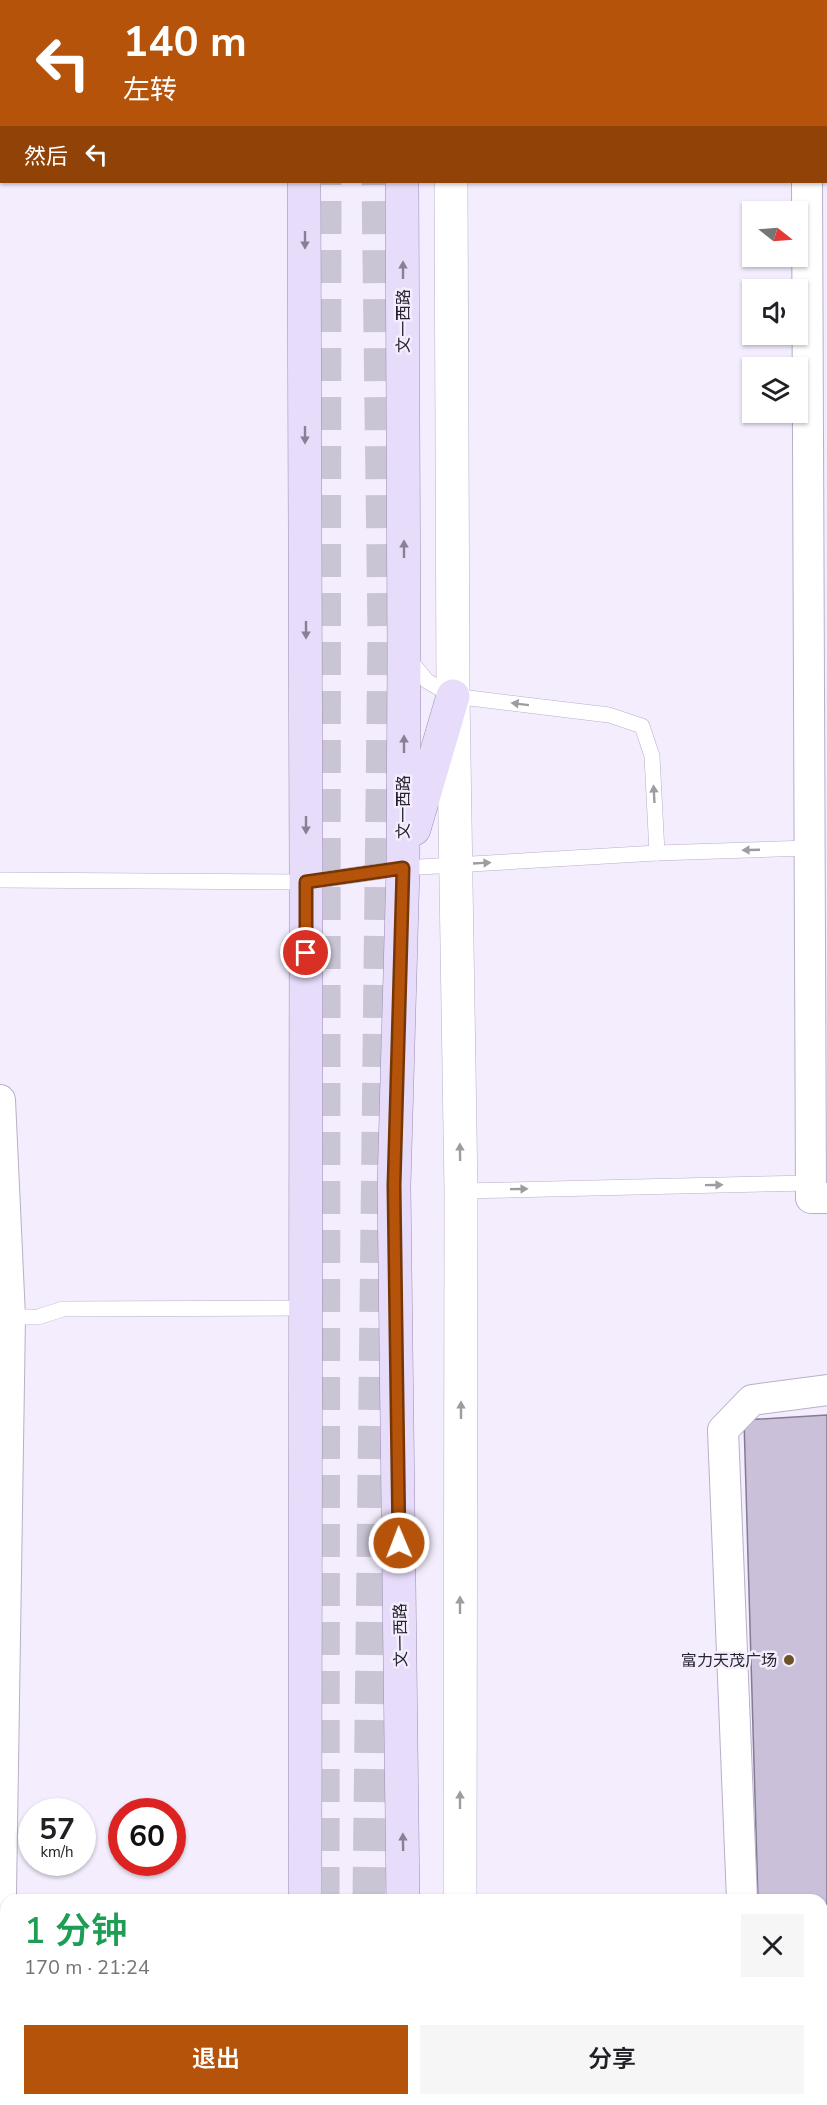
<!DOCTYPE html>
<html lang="zh">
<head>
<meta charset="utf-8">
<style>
  :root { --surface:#fff; --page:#f6f6f6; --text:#202124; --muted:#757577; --accent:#b45309 }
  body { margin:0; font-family:"Nunito Sans","Noto Sans SC",sans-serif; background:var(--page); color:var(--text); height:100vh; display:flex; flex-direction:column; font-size:22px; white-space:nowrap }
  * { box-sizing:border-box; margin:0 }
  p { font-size:20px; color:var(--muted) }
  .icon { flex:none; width:33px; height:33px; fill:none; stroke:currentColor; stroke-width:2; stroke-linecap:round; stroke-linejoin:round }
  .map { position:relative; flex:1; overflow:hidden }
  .panel { position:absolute; left:0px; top:1894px; width:828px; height:212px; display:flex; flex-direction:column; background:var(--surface); border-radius:18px 18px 0 0; box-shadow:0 2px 4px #0004 }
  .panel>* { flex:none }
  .banner { position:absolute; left:0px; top:0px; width:828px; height:183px; box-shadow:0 2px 4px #0004; background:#b45309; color:#fff; overflow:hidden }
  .needle { width:39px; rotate:107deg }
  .tools { position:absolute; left:742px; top:201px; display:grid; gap:12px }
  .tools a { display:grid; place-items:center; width:66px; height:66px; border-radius:0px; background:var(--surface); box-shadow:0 2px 4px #0004; font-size:30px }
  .speed { position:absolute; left:18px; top:1798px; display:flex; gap:12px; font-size:30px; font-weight:700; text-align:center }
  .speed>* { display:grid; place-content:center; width:78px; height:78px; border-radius:50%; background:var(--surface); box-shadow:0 2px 4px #0004; line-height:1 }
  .speed small { font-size:15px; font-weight:400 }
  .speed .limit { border:9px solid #d22; background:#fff; color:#111 }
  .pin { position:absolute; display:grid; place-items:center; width:51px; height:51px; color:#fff; margin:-26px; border:3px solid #fff; border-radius:50%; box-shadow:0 2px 6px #0007 }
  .me { position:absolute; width:66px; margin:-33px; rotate:359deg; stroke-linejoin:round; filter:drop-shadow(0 0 4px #0008) }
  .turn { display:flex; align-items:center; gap:21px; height:126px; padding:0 24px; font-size:27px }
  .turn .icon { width:78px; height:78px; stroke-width:2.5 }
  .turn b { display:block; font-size:42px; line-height:51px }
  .then { display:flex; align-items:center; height:57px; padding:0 24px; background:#0003; gap:12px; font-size:22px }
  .round { display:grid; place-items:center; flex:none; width:63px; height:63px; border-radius:0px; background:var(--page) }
  .summary { display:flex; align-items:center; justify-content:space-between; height:102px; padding:0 24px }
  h1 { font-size:36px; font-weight:600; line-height:45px; color:#1e9e55 }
  .action { display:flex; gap:12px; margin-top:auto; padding:12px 24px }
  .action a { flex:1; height:69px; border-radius:0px; background:var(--accent); color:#fff; font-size:24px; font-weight:600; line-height:69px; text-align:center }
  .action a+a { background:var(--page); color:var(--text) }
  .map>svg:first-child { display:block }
  .building { fill:#cac0da; stroke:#847b93; stroke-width:1.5 }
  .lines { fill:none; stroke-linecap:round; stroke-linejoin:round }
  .trunk-tunnel { stroke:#cac5d4; stroke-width:33; stroke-dasharray:33 16; stroke-linecap:butt }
  .service-casing { stroke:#b9afc9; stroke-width:16 }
  .minor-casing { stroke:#b9afc9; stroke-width:32 }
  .secondary-casing { stroke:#b9afc9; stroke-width:34 }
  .primary-casing { stroke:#9a8cb1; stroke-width:34 }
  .service { stroke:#fff; stroke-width:15 }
  .minor { stroke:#fff; stroke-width:30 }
  .secondary { stroke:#fff; stroke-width:33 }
  .primary { stroke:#e8dcfb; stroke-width:33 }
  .oneway { fill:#888094 }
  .oneway2 { fill:#9e9ca1 }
  .route-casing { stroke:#753606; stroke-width:15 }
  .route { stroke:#b45309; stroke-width:10 }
  .poi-dot { fill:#6d5224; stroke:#f3edfd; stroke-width:2 }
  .labels { text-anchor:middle; stroke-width:5; stroke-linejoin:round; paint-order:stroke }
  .street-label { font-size:16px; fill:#27242e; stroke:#f3edfd }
  .poi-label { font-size:16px; fill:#27242e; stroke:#f3edfd; text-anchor:end }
</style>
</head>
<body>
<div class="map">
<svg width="827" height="2105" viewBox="0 0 827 2105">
  <rect width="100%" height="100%" fill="#f3edfd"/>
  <polygon class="building" points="827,1415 827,2105 763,2105 763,2100 822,2100 822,1900 758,1900 744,1420"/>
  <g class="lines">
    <g class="trunk-tunnel">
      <polyline points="325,0 325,2"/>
      <polyline points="375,0 375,2"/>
      <polyline points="323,1900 325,182"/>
      <polyline points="369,1900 384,634 378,182"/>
      <polyline points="367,2100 367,2105"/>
    </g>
    <g class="service-casing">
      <g id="service">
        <polyline points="408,658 427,681 453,696 609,715 642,726 652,756 657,853"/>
        <polyline points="0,880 306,882 403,868 657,853 810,848"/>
        <polyline points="461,1191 811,1183"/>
        <polyline points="6,1317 38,1317 63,1309 305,1308"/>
      </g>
    </g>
    <g class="minor-casing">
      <g id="minor">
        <polyline points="807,0 807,2"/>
        <polyline points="807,182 811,1198 827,1198"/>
        <polyline points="0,1100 10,1317 0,1957"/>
        <polyline points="742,1900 723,1430 752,1400 827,1390"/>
        <polyline points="750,2100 750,2105"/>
      </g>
    </g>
    <g class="secondary-casing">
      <g id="secondary">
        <polyline points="450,0 450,2"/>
        <polyline points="451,182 453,696 461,1191 460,1900"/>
        <polyline points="467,2100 468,2105"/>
      </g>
    </g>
    <g class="primary-casing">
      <g id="primary">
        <polyline points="304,0 304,2"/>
        <polyline points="402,0 402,2"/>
        <polyline points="304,182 306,882 305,1900"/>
        <polyline points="402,182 404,654 403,868 394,1186 403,1900"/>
        <polyline points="414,829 453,696"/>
        <polyline points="316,2100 317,2105"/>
        <polyline points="408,2100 408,2105"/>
      </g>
    </g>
    <use href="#service" class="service"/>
    <use href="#minor" class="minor"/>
    <use href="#secondary" class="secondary"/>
    <use href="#primary" class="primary"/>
  </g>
  <defs><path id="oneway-solid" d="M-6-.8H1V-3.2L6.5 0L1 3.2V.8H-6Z" transform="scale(1.5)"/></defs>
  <g class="oneway">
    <use href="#oneway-solid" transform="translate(305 240) rotate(90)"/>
    <use href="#oneway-solid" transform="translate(403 270) rotate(-90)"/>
    <use href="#oneway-solid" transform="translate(305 435) rotate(90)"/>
    <use href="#oneway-solid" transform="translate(404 549) rotate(-90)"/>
    <use href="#oneway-solid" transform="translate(306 630) rotate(90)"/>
    <use href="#oneway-solid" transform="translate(404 744) rotate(-90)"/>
    <use href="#oneway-solid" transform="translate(306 825) rotate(90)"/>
    <use href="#oneway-solid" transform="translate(403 1842) rotate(-91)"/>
  </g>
  <g class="oneway2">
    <use href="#oneway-solid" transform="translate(520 704) rotate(-173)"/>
    <use href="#oneway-solid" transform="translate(654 794) rotate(-93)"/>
    <use href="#oneway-solid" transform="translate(751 850) rotate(178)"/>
    <use href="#oneway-solid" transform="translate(482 863) rotate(-3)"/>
    <use href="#oneway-solid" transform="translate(460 1152) rotate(-91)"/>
    <use href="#oneway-solid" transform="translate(714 1185) rotate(-1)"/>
    <use href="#oneway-solid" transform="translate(519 1189) rotate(-1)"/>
    <use href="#oneway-solid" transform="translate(461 1410) rotate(-90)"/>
    <use href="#oneway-solid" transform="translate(460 1605) rotate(-90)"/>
    <use href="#oneway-solid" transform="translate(460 1800) rotate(-90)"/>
  </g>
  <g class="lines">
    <g class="route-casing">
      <polyline id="route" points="306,953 306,882 403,868 394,1186 399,1543"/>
    </g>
    <use href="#route" class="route"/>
  </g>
  <circle class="poi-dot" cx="789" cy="1660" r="6"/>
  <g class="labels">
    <g class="street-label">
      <text transform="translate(403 321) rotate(-90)" y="6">文一西路</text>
      <text transform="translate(403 807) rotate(-90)" y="6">文一西路</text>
      <text transform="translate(400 1635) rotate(-91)" y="6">文一西路</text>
    </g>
    <g class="poi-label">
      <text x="777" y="1666">富力天茂广场</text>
    </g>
  </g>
</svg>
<div class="tools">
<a><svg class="needle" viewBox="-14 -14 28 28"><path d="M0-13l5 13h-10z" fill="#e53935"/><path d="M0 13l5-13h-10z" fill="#757577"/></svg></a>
<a><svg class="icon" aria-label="sound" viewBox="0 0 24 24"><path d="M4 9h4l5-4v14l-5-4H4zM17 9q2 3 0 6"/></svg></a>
<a><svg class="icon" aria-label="layers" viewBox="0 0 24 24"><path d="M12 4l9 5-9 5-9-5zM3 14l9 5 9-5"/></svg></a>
</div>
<div class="speed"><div>57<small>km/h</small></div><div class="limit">60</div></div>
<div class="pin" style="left:306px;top:953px;background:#d93025"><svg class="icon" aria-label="arrive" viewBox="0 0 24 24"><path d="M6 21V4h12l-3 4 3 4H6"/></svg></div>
<svg class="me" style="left:399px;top:1543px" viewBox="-20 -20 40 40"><circle r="17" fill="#b45309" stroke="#fff" stroke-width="3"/><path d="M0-11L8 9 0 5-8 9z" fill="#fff"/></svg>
<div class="banner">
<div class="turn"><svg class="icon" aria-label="left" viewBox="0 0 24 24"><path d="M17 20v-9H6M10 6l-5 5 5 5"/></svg><div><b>140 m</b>左转</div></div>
<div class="then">然后<svg class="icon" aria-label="left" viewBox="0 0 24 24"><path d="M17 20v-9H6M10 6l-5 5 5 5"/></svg></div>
</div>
<section class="panel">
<div class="summary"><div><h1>1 分钟</h1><p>170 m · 21:24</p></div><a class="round"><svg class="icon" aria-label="close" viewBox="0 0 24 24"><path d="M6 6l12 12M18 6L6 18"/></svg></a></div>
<div class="action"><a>退出</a><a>分享</a></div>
</section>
</div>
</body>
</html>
